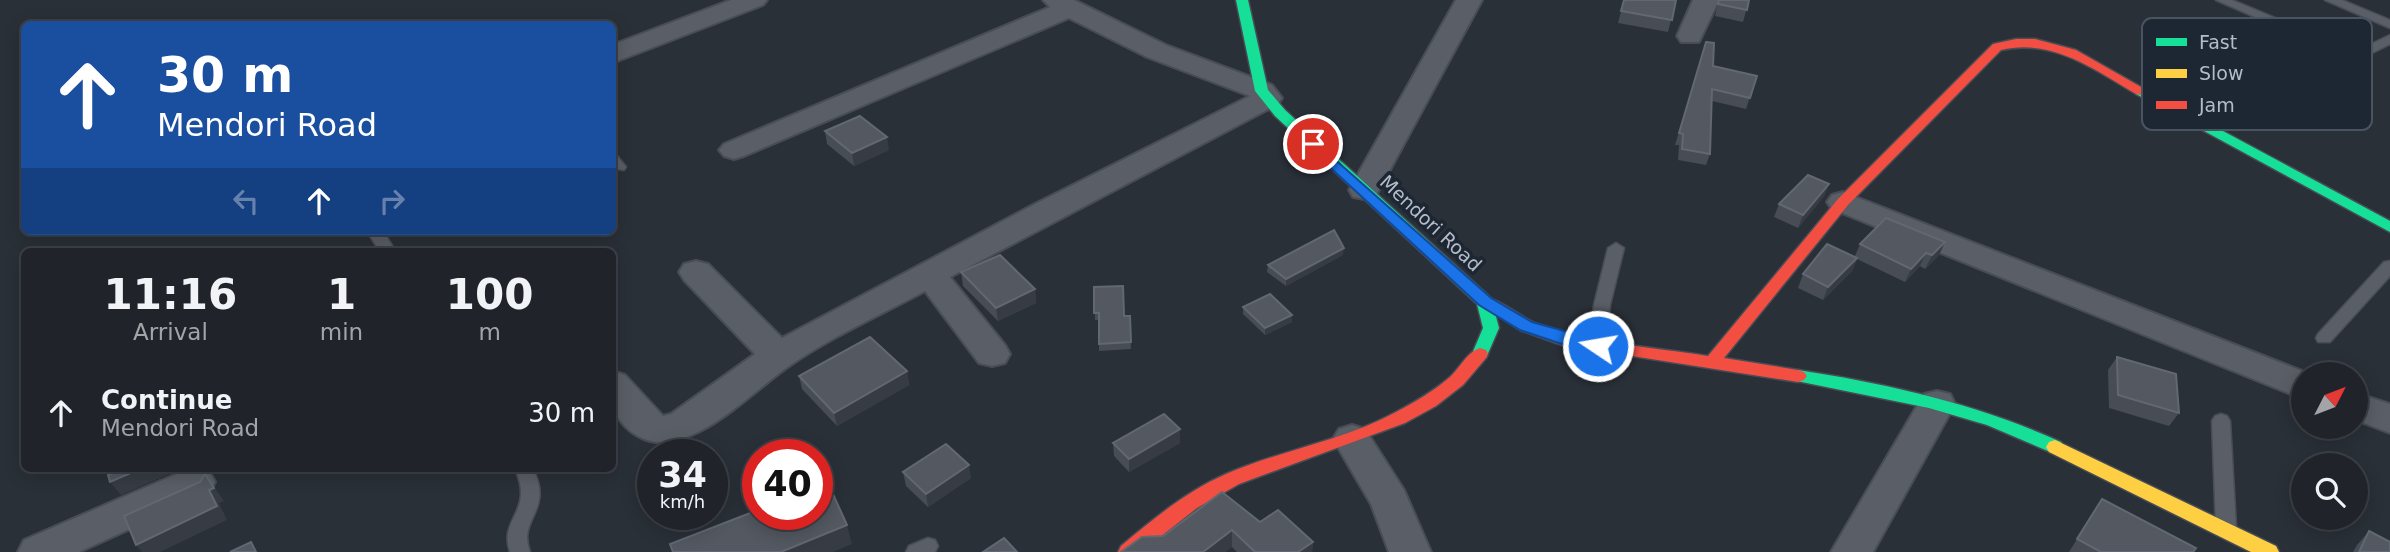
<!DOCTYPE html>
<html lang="en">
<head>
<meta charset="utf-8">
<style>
  :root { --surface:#20242a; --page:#282c32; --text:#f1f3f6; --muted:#a2a4a8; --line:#3d4147 }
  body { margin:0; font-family:"DejaVu Sans",sans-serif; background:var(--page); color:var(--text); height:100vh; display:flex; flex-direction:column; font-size:26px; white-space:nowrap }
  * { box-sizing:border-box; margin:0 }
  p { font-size:23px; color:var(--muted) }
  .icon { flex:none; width:38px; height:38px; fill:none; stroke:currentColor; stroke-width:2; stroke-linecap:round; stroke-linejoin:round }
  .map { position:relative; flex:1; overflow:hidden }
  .sheet { position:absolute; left:21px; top:248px; width:595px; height:224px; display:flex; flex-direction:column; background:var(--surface); border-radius:10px; box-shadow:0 4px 18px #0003,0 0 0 2px var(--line) }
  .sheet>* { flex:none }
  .top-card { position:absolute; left:21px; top:21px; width:595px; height:214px; border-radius:10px; box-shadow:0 4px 18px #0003,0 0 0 2px var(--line); background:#1a4fa0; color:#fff; overflow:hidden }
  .needle { width:46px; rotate:48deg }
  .fabs { position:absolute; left:2291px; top:362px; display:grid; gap:14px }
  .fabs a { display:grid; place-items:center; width:77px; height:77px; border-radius:50%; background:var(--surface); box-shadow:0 4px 18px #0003,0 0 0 2px var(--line); font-size:35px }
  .speed { position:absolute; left:637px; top:439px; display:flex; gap:14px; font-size:35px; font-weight:700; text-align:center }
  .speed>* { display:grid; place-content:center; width:91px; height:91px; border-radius:50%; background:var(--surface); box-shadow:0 4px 18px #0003,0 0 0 2px var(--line); line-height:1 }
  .speed small { font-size:18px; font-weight:400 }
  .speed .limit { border:10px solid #d22; background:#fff; color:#111 }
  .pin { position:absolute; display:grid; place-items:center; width:60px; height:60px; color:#fff; margin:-30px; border:4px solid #fff; border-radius:50%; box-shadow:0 2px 7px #0007 }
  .me { position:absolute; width:77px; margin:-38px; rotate:282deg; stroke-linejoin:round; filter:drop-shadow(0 0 5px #0008) }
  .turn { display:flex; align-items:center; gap:24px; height:147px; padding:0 21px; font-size:32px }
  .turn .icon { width:91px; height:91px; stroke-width:2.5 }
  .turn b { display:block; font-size:49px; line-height:60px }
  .lanes { display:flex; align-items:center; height:66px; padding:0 21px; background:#0003; justify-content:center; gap:35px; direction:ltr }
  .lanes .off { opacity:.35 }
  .eta { display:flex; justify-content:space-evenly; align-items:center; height:119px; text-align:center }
  .eta b { font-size:42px; font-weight:800; line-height:49px }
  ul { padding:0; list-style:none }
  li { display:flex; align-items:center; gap:21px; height:91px; padding:0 21px }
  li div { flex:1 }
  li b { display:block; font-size:26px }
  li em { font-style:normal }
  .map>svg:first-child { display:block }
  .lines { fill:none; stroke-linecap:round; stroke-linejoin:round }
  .lane-casing { stroke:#484c55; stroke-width:3 }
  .street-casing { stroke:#484c55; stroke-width:4 }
  .fast-casing { stroke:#484c55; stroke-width:3 }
  .slow-casing { stroke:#484c55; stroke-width:3 }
  .jam-casing { stroke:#484c55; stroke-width:3 }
  .lane { fill:#5a5e66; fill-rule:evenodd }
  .street { fill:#5a5e66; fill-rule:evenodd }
  .fast { fill:#16e098; fill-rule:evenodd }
  .slow { fill:#ffcf43; fill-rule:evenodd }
  .jam { fill:#f24e42; fill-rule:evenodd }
  .wall { fill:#474c55 }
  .shaded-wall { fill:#373c44 }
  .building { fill:#535861; stroke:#626872; stroke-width:2 }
  .route { fill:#1a73e8; stroke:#114b97; stroke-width:2 }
  .labels { text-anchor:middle; stroke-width:7; stroke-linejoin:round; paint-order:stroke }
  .street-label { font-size:19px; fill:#b4bcc9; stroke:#1d2633 }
  .key { fill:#1d2633; stroke:#4a5360; stroke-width:2 }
  .key-label { font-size:19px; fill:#b4bcc9 }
</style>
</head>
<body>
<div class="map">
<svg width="2390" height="552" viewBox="0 0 2390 552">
  <rect width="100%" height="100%" fill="#2a3038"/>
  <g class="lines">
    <g class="lane-casing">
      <g id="lane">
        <polygon points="2216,0 2232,0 2350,49 2365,47 2390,35 2390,44 2372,53 2345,56"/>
        <polygon points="2325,0 2342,0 2390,20 2390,28"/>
        <polygon points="612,155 617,156 626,167 624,170 612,168"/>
        <polygon points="367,231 383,231 396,252 380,252"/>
        <polygon points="1616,243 1624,248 1610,305 1606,346 1604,350 1592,350 1590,346 1594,305 1608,248"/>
        <polygon points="2390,261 2390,276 2330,342 2318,342 2316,338 2318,334 2384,262"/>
        <polygon points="2221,414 2227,416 2230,421 2236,527 2233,532 2226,535 2219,532 2216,527 2212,421 2215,416"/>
        <path d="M 515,469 L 533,469 C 554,512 517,518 530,552 L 510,552 C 498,518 535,512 515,469 Z"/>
        <polygon points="928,538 935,540 938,546 935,552 906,552 909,546"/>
      </g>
    </g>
    <g class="street-casing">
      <g id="street">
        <polygon points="731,0 767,0 763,5 612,63 612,45"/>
        <path d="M 1043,0 L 1074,0 L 1166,45 L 1272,85 L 1282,98 L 1278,104 L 950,277 L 1005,345 L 1010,354 L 1005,363 L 992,366 L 979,363 L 925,291 C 880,315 831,337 789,366 C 751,392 685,464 638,436 C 610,420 612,399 612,371 L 625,375 L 663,416 L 671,414 L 755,354 L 684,280 L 679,272 L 684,264 L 696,261 L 708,264 L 782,338 L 1035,204 L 1250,96 L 1147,57 L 1069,18 L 744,156 L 734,159 L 724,156 L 719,150 L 724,144 L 1050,7 Z"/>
        <polygon points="1456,0 1482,0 1379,190 1375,197 1364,199 1353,197 1349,190"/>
        <polygon points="1693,0 1719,0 1699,42 1681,42 1677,36"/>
        <polygon points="1843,192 2310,374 2303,374 2303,399 1832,209 1827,202 1832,195"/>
        <polygon points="1937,391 1950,394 1955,404 1873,552 1831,552 1924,394"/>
        <polygon points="2356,393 2390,404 2390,433 2356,420"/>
        <polygon points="1352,425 1365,429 1404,490 1431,552 1389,552 1371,504 1333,439 1339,429"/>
        <polygon points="188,469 209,471 215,482 209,493 79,552 18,552 24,540"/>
      </g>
    </g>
    <g class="fast-casing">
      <g id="fast">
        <polygon points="1236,0 1248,0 1268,90 1285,110 1491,298 1499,328 1486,358 1474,358 1472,354 1483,328 1477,304 1275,116 1255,91"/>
        <polygon points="2141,87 2390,221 2390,232 2136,94 2136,88"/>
        <path d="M 1798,370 C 1889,384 1977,404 2061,442 L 2064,447 L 2061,452 L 2055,454 L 1987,425 L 1929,408 L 1792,380 L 1789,376 L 1792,372 Z"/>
      </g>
    </g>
    <g class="slow-casing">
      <polygon id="slow" points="2055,440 2276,546 2279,552 2251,552 2049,452 2046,447 2049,442"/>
    </g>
    <g class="jam-casing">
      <g id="jam">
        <path d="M 2016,39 L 2035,39 L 2076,50 L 2148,91 L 2141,95 L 2136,94 C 2094,69 2052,38 2001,50 L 1848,205 L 1724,358 L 1798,370 L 1804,372 L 1807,376 L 1804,380 L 1798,382 L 1562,345 L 1520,330 L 1477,302 L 1479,298 C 1495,294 1521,318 1537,324 C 1591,343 1651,347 1708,356 L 1838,199 L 1993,44 Z"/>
        <path d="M 1480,348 L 1486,350 L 1488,354 L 1486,358 L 1463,385 L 1436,406 L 1405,423 L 1239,484 L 1197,508 L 1141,552 L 1118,552 L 1121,546 C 1153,519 1187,491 1226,474 C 1281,450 1343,441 1396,412 C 1415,402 1434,391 1450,377 C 1460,368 1467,352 1480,348 Z"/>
      </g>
    </g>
    <use href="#lane" class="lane"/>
    <use href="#street" class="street"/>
    <use href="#fast" class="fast"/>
    <use href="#slow" class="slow"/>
    <use href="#jam" class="jam"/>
  </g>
  <g class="wall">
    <polygon points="1624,0 1676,0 1668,32 1618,23"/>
    <polygon points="1719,0 1749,0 1743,22 1715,16"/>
    <polygon points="1706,42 1713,66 1757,76 1746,109 1712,101 1710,154 1706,165 1678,160 1679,145 1675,145"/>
    <polygon points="825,131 889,150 854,166 827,144"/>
    <polygon points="1829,184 1824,196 1798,228 1774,217 1779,204"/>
    <polygon points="1945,242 1939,255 1925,269 1920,266 1905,282 1857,259 1852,271 1823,300 1798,288 1803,274 1855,256 1860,244"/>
    <polygon points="1343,255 1286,286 1267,272 1268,265"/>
    <polygon points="961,272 1035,289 1036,303 998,321 963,286"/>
    <polygon points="1094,287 1124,316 1130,316 1131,349 1099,351 1099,320 1095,320"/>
    <polygon points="1243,307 1292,315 1292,322 1265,335 1243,314"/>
    <polygon points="2117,357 2179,413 2169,426 2109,408 2108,370"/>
    <polygon points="907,371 909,385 837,426 802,389 799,376"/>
    <polygon points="1180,429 1180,443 1129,472 1114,456 1113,443"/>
    <polygon points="903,472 971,478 928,507 906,486"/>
    <polygon points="2102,499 2193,552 2069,552"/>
    <polygon points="1260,522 1313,542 1312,552 1237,552 1232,547 1225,552 1121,552 1163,536"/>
    <polygon points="2369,531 2390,552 2353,552 2357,545"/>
  </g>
  <g class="shaded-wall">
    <polygon points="887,137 889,150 854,166 852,153"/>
    <polygon points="1829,184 1824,196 1798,228 1803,215"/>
    <polygon points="1945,242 1939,255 1925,269 1932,255"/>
    <polygon points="1344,248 1343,255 1286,286 1286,279"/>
    <polygon points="1926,253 1920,266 1905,282 1911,269"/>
    <polygon points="1857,258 1852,271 1823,300 1828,287"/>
    <polygon points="1035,289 1036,303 998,321 996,308"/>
    <polygon points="1292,315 1292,322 1265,335 1265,328"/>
    <polygon points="907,371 909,385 837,426 834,413"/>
    <polygon points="1180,429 1180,443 1129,472 1129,459"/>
    <polygon points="969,465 971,478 928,507 926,494"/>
    <polygon points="140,469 181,469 121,495 110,482"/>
    <polygon points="205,474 224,501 219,503 227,520 160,552 142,552 136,545 209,490"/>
    <polygon points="847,525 852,544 833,552 781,552"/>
    <polygon points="1232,530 1232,547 1225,552 1203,552"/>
    <polygon points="1313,542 1312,552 1298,552"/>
  </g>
  <g class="building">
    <polygon points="1624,0 1676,0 1672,20 1621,11"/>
    <polygon points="1719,0 1749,0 1747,10 1718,4"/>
    <polygon points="1706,42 1714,43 1713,66 1757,76 1750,98 1712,89 1710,154 1682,149 1683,134 1679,133"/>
    <polygon points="860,116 887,137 852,153 825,131"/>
    <polygon points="1808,175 1829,184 1803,215 1779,204"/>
    <polygon points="1886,218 1945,242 1932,255 1926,253 1911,269 1860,244"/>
    <polygon points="1334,230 1344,248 1286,279 1268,265"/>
    <polygon points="1827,244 1857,258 1828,287 1803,274"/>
    <polygon points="1000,255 1035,289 996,308 961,272"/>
    <polygon points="1123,286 1124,316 1130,316 1131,342 1099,344 1099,313 1094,313 1094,287"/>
    <polygon points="1270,294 1292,315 1265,328 1243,307"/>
    <polygon points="870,337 907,371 834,413 799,376"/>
    <polygon points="2117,357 2176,374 2179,413 2118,395"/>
    <polygon points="1164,414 1180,429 1129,459 1113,443"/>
    <polygon points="946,444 969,465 926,494 903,472"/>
    <polygon points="120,469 140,469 110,482 108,475"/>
    <polygon points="205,474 214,488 209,490 217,506 136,545 124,516 200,482"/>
    <polygon points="828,483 847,525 781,552 673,552 670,544 758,510 758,514 817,514 817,487"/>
    <polygon points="1222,492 1260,522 1278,510 1313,542 1298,552 1255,552 1232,530 1203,552 1121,552 1142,537 1163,536"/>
    <polygon points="2102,499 2196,548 2193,552 2101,552 2077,539"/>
    <polygon points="2369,531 2390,542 2390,552 2359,552"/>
    <polygon points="1004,538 1017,552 983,552"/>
    <polygon points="251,542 256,552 230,552"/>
  </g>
  <polygon class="route" points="1313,140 1491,298 1532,322 1604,342 1606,346 1604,350 1598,352 1562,344 1520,330 1479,305 1308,147 1308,141"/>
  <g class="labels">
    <g class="street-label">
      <text transform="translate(1431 223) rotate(43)" y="7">Mendori Road</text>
    </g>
  </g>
  <rect x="2142" y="18" width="230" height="112" rx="10" class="key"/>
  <rect x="2156" y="38" width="31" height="8" fill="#16e098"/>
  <rect x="2156" y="69" width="31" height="9" fill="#ffcf43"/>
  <rect x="2156" y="101" width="31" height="8" fill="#f24e42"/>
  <g class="key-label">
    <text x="2199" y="49">Fast</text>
    <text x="2199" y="80">Slow</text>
    <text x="2199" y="112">Jam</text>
  </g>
</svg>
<div class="fabs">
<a><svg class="needle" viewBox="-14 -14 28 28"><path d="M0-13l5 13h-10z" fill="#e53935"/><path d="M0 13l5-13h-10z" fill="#a2a4a8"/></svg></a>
<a><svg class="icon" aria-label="search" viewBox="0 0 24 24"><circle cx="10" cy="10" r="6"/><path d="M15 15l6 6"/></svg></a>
</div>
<div class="speed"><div>34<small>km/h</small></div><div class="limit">40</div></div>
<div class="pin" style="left:1313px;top:144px;background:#d93025"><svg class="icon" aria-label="arrive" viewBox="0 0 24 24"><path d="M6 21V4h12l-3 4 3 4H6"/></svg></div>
<svg class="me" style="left:1598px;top:346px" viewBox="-20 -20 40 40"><circle r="17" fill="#1a73e8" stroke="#fff" stroke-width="3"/><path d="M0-11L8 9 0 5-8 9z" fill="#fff"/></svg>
<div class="top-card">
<div class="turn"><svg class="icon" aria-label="ahead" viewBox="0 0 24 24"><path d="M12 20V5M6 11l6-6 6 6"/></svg><div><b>30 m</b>Mendori Road</div></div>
<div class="lanes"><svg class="icon off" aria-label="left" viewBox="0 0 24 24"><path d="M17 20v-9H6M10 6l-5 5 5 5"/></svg><svg class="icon" aria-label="ahead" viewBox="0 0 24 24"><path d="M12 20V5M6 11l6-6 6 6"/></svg><svg class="icon off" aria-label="right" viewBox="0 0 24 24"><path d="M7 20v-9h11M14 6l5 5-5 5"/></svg></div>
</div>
<section class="sheet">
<div class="eta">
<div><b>11:16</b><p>Arrival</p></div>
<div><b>1</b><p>min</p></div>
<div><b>100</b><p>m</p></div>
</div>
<ul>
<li><svg class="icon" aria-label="ahead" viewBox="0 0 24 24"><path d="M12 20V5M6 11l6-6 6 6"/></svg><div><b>Continue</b><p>Mendori Road</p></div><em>30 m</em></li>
</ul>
</section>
</div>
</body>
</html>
